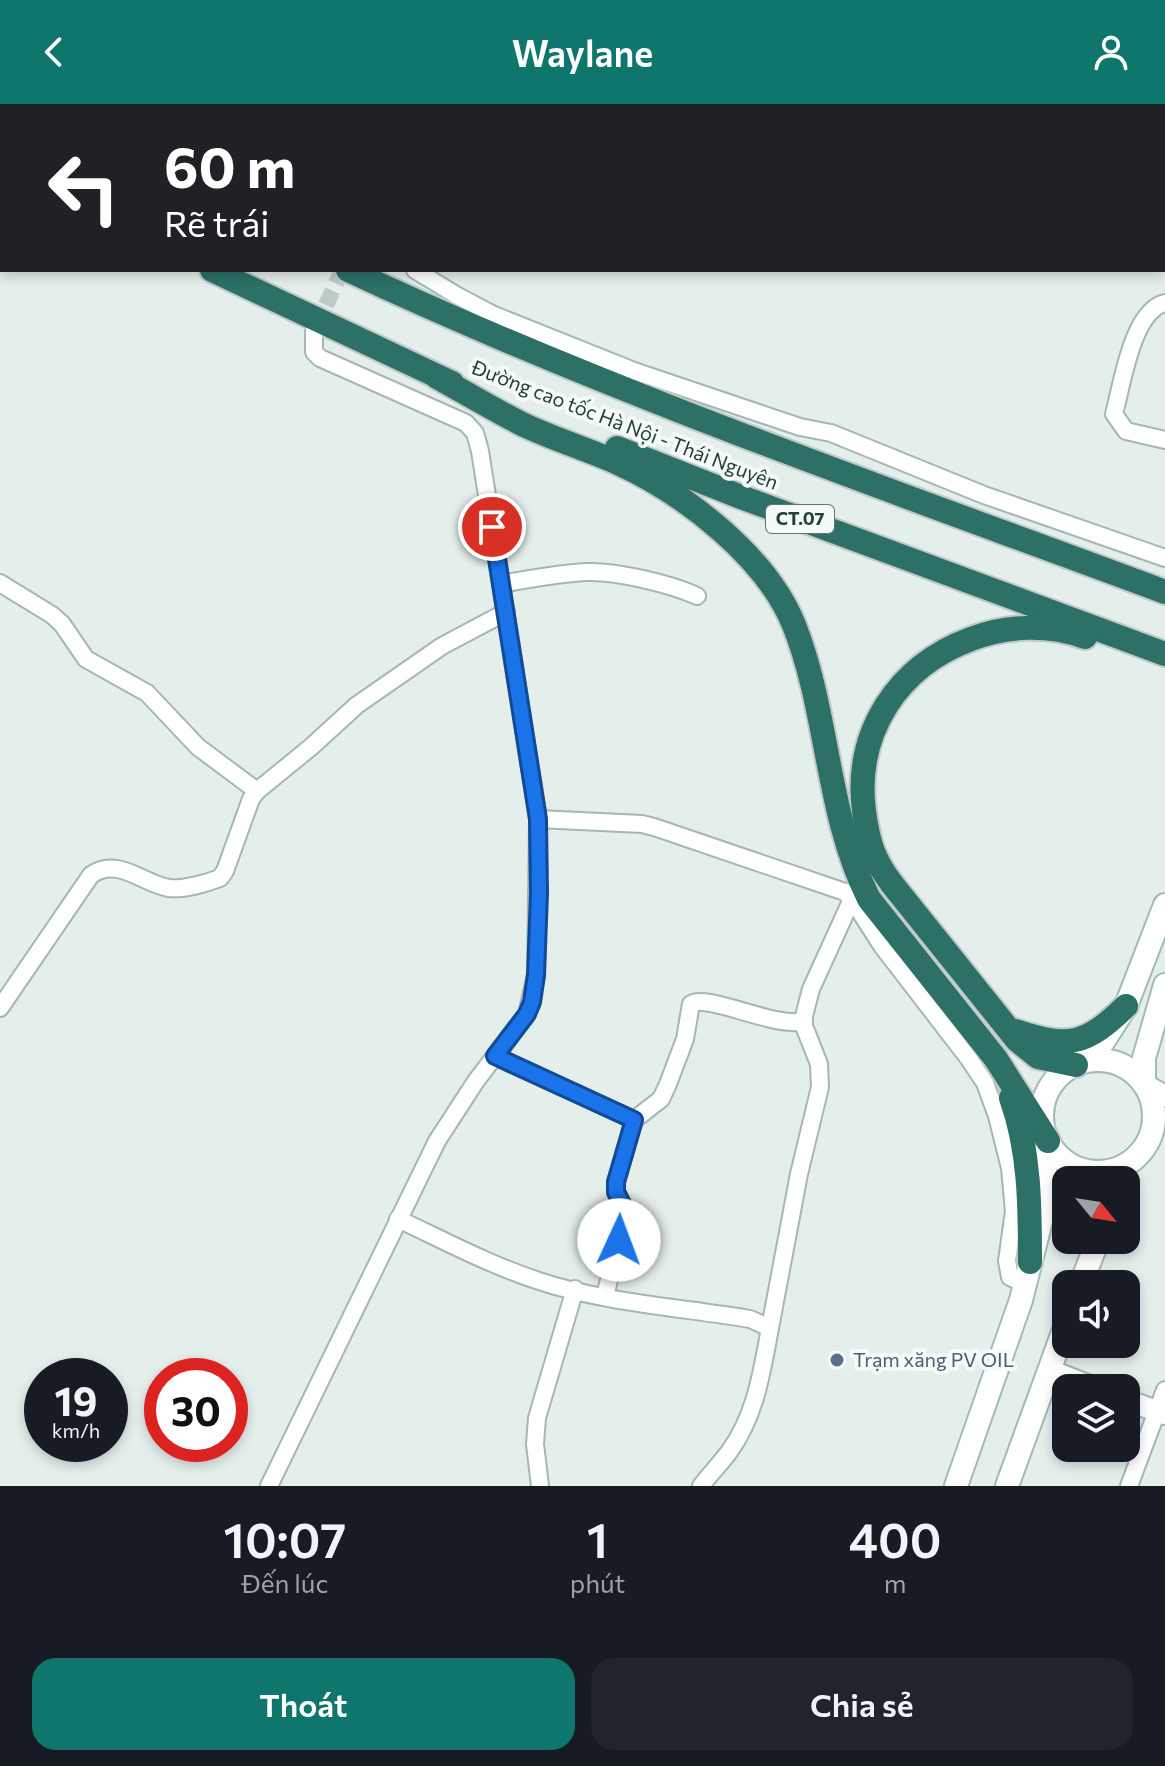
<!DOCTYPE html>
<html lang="vi">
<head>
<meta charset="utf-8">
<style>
  :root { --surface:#171b24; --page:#20242c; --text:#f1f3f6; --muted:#9ea1a6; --accent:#0f766e }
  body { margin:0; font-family:Commissioner,sans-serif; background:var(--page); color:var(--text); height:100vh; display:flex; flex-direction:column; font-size:30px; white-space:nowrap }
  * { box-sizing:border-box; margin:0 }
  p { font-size:26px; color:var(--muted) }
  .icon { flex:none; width:44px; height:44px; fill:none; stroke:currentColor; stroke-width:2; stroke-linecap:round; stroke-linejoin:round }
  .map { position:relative; height:1382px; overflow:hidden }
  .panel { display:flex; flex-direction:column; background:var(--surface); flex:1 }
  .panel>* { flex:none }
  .guide { position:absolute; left:0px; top:0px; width:1166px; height:168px; box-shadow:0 4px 12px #0003; background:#202124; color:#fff; overflow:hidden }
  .needle { width:52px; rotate:120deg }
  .tools { position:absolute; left:1052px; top:1062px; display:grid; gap:16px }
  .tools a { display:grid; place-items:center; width:88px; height:88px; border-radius:16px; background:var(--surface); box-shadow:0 4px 12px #0003; font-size:40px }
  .speed { position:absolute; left:24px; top:1254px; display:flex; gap:16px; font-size:40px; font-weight:700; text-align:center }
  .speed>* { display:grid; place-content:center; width:104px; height:104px; border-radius:50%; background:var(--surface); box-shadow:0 4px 12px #0003; line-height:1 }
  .speed small { font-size:20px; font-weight:400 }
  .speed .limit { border:12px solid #d22; background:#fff; color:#111 }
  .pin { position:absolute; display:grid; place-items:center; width:68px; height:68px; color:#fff; margin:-34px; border:4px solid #fff; border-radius:50%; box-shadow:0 2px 8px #0007 }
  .me { position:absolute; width:88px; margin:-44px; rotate:2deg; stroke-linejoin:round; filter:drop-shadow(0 0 6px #0008) }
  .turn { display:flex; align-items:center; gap:28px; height:168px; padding:0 32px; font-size:36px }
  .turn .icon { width:104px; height:104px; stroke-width:2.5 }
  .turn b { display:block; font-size:56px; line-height:68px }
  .eta { display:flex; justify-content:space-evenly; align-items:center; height:136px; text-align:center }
  .eta b { font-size:48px; font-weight:600; line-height:56px }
  .action { display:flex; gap:16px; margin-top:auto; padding:16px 32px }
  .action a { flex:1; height:92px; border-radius:24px; background:var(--accent); color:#fff; font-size:32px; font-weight:600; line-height:92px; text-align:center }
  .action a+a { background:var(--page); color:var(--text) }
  header { display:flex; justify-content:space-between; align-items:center; height:104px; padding:0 32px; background:var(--accent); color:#fff; font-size:36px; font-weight:600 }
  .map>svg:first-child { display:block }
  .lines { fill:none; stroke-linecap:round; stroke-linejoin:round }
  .minor-tunnel { stroke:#bdcbc8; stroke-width:16; stroke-dasharray:16 8; stroke-linecap:butt }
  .minor-casing { stroke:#a6b7b3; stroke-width:20 }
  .tertiary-casing { stroke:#a6b7b3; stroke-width:24 }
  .secondary-casing { stroke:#a2bbb4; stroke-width:26 }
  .motorway-casing { stroke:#c1cac8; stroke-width:28 }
  .minor { stroke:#fff; stroke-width:16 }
  .tertiary { stroke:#fff; stroke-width:20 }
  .secondary { stroke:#fff; stroke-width:22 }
  .motorway { stroke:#2c7066; stroke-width:24 }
  .route-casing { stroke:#114b97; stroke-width:20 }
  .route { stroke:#1a73e8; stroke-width:14 }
  .service-dot { fill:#5c6f8a; stroke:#f5faf8; stroke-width:3 }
  .labels { text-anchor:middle; stroke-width:8; stroke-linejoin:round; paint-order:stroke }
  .shield { fill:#f5faf8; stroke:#617874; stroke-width:2 }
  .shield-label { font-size:18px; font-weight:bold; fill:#22413b }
  .street-label { font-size:20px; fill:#22413b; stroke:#f5faf8 }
  .service-label { font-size:20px; fill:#4e5e75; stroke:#f5faf8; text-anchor:start }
</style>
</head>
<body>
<header><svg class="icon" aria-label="back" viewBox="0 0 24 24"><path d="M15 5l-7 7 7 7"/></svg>Waylane<svg class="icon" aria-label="person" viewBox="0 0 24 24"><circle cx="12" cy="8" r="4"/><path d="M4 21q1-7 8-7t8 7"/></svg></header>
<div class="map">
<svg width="1165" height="1382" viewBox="0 0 1165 1382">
  <rect width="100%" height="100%" fill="#e4eeeb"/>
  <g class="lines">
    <polyline class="minor-tunnel" points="316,223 342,166"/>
    <g class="minor-casing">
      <g id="minor">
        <polyline points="290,0 292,2"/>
        <polyline points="415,166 456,191 494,211 634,267 800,323 831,329 984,391 1165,454"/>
        <path d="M 1165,199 C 1132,207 1122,281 1114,310 L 1126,327 L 1165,336"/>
        <polyline points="314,227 314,248 320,254 466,319 475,329 480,347 538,715"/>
        <polyline points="0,479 52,511 62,520 86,555 147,589 198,643 257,687"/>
        <path d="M 501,480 C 530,475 559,469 588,468 C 616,467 671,480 697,492"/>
        <path d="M 0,904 L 91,771 C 118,752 143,780 169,784 C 183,786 207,779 220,774 L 225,767 L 251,695 L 257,687 L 311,643 L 357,601 L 442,542 L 506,508"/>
        <polyline points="495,952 634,1016"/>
        <path d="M 398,1115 C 445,1137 490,1161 539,1177 C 601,1198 684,1204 750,1215 L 770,1224 C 762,1267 756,1311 729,1348 C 720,1360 710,1370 701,1382"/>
        <path d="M 605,1192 L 626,1108 L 616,1088 L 616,1078 L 634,1016 L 661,995 L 668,980 L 685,935 L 691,900 C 707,889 776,925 804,917"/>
        <polyline points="770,1224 799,1070 820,983 819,960 804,922 804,912 811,885 852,795"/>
        <polyline points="269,1382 437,1037 476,977 527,910 536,871 538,715 642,720 654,723 845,788 852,795 882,842 969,955 985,979 997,1012 1010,1064 1014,1107 1007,1157 1010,1173 1025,1180"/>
        <polyline points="540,1382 535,1340 537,1314 575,1185"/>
        <polyline points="1129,1382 1165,1286"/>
      </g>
    </g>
    <g class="tertiary-casing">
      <g id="tertiary">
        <polyline points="1144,980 1165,992"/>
        <polyline points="1049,1266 1095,1284"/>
        <polyline points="1126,1296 1165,1310"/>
      </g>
    </g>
    <g class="secondary-casing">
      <g id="secondary">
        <circle cx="1098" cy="1012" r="56"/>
        <polyline points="1076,961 1103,938 1126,902 1165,801"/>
        <polyline points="1144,980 1144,954 1165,881"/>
        <polyline points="1081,1180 1098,1136"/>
        <polyline points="956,1382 1021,1196 1041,1117 1048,1037"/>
        <polyline points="1007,1382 1066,1220"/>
      </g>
    </g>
    <g class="motorway-casing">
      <g id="motorway">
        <polyline points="32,0 35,2"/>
        <polyline points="0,50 2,51"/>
        <polyline points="212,166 452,279"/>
        <path d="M 348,166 C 613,290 891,386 1165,488"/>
        <path d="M 437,273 C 466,289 494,306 522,320 C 553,335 587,345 618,359 C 684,389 766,452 794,521 C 829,609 826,709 869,795 L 996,955 L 1048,1037"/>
        <polyline points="617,344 741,393 1165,550"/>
        <path d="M 1015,927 C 1069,945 1086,941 1126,902"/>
        <path d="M 1076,961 L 1038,953 L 1017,936 L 892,780 C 886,772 880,763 876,754 C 869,740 866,722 864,707 C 854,628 898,562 971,535 C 1007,521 1049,520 1085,533"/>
        <path d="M 1011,994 C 1030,1047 1030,1103 1030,1158"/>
      </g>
    </g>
    <use href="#minor" class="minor"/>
    <use href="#tertiary" class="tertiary"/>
    <use href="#secondary" class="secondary"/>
    <use href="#motorway" class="motorway"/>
  </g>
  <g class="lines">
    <g class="route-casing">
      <polyline id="route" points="492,423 538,715 539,789 536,871 532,898 527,910 495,952 634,1016 616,1078 616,1088 626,1108 619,1136"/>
    </g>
    <use href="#route" class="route"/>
  </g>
  <circle class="service-dot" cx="837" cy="1256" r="8"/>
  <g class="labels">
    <rect class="shield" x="766" y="401" width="68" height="28" rx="6"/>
    <g class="shield-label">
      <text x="800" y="421">CT.07</text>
    </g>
    <g class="street-label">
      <text transform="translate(625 321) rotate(21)" y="7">Đường cao tốc Hà Nội - Thái Nguyên</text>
    </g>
    <g class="service-label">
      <text x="853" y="1263">Trạm xăng PV OIL</text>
    </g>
  </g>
</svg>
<div class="tools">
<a><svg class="needle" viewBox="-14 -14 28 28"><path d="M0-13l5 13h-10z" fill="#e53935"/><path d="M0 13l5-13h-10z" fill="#9ea1a6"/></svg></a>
<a><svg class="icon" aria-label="sound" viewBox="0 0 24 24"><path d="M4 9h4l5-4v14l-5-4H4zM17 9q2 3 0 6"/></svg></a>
<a><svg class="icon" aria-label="layers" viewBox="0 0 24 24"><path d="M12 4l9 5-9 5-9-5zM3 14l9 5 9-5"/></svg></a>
</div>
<div class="speed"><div>19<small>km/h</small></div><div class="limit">30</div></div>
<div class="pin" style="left:492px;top:423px;background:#d93025"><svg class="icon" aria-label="arrive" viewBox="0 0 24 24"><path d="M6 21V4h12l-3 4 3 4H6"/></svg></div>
<svg class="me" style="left:619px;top:1136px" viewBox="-20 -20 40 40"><circle r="19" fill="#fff"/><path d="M0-13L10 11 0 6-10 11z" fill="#1a73e8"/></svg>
<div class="guide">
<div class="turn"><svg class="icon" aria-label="left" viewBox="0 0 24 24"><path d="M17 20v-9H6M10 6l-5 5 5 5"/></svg><div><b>60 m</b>Rẽ trái</div></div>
</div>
</div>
<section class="panel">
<div class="eta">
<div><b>10:07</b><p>Đến lúc</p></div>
<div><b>1</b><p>phút</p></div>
<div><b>400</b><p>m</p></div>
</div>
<div class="action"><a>Thoát</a><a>Chia sẻ</a></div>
</section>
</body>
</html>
